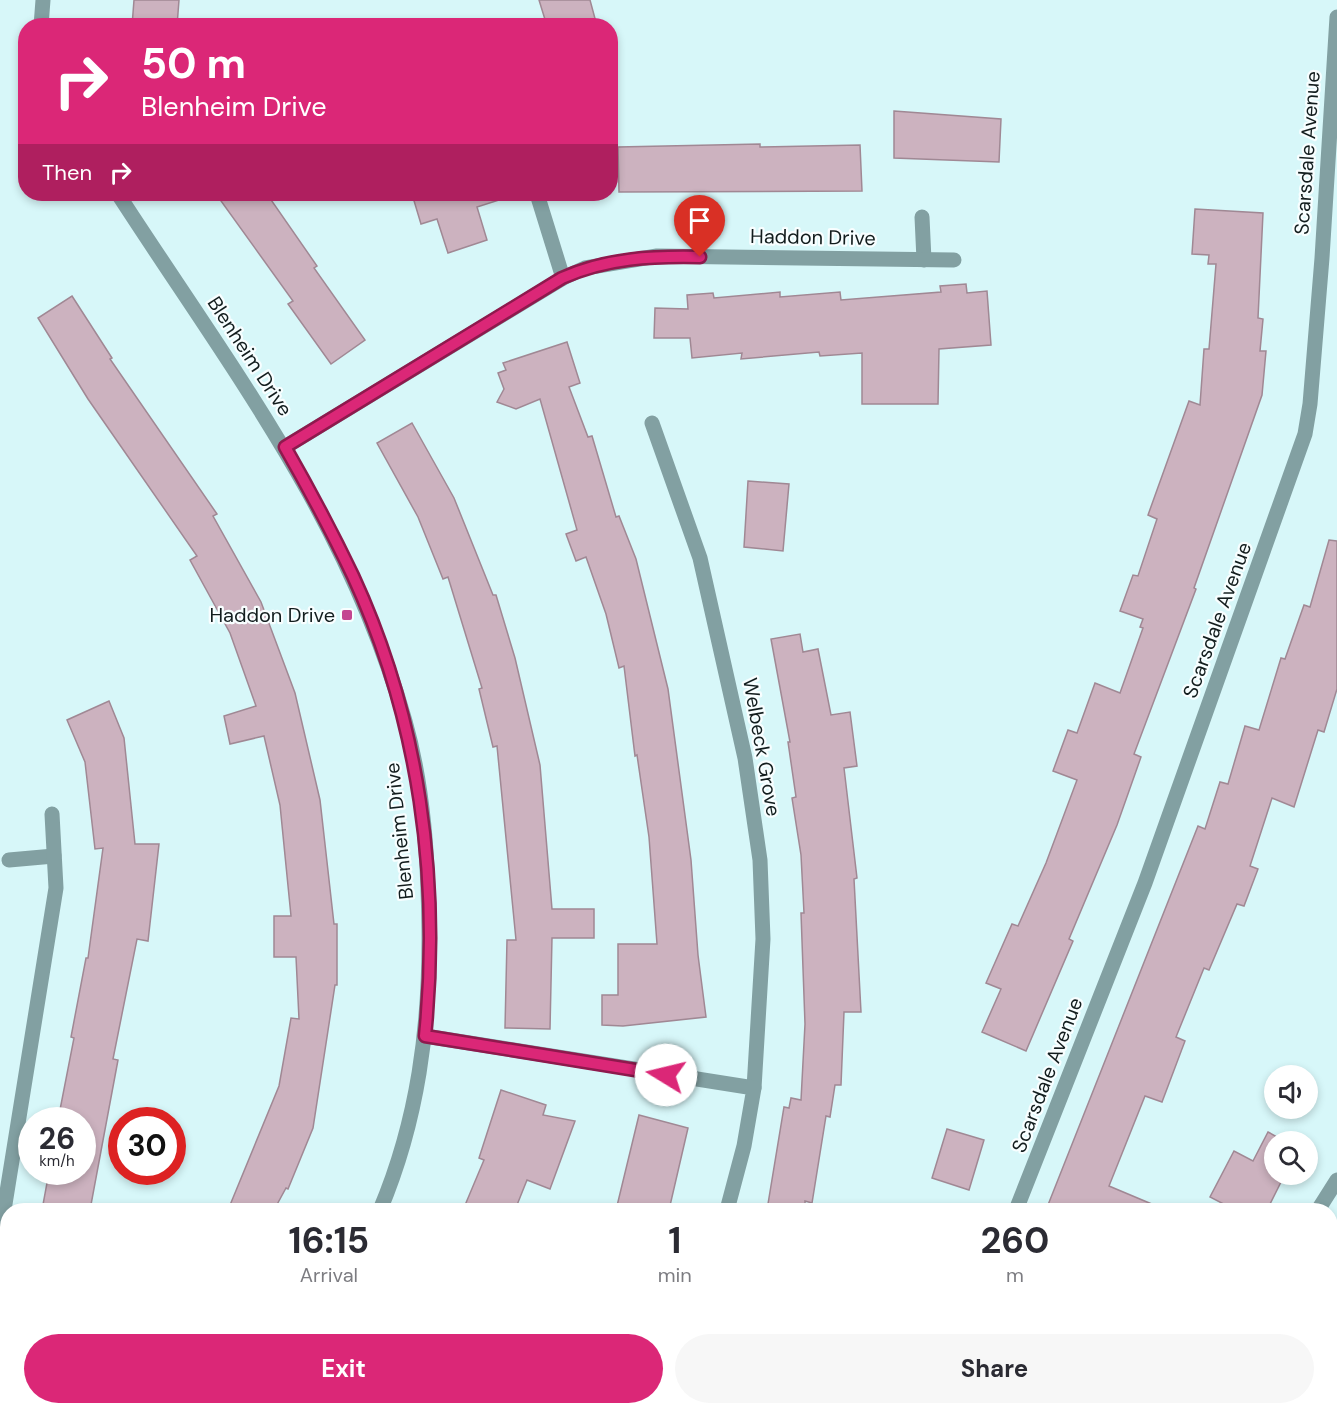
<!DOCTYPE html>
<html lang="en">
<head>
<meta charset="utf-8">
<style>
  :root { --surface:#fff; --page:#f7f7f7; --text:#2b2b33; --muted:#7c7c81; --accent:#db2777 }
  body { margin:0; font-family:"DM Sans",sans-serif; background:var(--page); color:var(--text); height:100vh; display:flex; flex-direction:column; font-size:22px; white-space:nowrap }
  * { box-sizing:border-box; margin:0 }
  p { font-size:20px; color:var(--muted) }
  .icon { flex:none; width:33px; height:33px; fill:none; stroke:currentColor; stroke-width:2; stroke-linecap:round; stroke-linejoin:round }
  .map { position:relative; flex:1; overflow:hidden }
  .sheet { position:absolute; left:0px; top:1203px; width:1338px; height:212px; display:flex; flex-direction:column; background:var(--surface); border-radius:24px 24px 0 0; box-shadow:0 3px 9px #0003 }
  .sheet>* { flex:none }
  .banner { position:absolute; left:18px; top:18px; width:600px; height:183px; border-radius:24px; box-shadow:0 3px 9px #0003; background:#db2777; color:#fff; overflow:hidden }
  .buttons { position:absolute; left:1264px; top:1065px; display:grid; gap:12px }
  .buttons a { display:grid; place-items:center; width:54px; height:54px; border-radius:50%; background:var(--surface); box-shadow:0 3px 9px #0003; font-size:30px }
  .speed { position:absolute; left:18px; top:1107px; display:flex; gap:12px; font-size:30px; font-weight:700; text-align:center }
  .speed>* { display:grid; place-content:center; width:78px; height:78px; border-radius:50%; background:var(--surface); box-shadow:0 3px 9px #0003; line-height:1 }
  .speed small { font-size:15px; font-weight:400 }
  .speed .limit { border:9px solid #d22; background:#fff; color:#111 }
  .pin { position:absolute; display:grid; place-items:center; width:51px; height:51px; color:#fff; margin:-62px -26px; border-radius:50% 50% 50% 0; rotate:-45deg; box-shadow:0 0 6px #0007 }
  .pin .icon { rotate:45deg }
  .me { position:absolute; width:66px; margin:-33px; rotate:279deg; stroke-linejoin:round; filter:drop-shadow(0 0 4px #0008) }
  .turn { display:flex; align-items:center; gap:21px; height:126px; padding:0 24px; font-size:27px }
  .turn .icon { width:78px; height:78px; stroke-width:2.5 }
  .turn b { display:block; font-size:42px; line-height:51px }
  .then { display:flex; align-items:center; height:57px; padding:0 24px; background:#0003; gap:12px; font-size:22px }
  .eta { display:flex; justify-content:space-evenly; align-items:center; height:102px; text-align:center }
  .eta b { font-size:36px; font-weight:700; line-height:42px }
  .button { display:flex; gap:12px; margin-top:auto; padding:12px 24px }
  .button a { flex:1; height:69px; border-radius:36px; background:var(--accent); color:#fff; font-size:24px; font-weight:700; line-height:69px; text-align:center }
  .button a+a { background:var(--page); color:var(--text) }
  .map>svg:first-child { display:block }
  .building { fill:#ccb2bf; stroke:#a08894; stroke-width:1.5 }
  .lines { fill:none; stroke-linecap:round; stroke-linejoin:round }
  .service { stroke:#82a0a2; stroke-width:15 }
  .minor { stroke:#82a0a2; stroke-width:15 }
  .tertiary { stroke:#82a0a2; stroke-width:15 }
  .route-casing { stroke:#8e194d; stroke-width:15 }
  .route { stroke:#db2777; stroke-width:10 }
  .poi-dot { fill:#c44591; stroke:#f8feff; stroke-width:2 }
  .labels { text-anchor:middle; stroke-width:4.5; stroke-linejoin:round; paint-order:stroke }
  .street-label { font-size:20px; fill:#121d1e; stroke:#f8feff }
  .poi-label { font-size:20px; fill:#121d1e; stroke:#f8feff; text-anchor:end }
</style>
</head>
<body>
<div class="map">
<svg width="1337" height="1414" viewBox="0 0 1337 1414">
  <rect width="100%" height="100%" fill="#d7f7f9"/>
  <g class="building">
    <polygon points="134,0 179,0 177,26 132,26"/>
    <polygon points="539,0 590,0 597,26 547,26"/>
    <polygon points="894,111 1001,119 999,162 894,158"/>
    <polygon points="760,144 760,147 860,145 862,191 619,192 618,147"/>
    <polygon points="216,194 267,194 317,266 314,268 365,340 331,364 288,304 293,301"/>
    <polygon points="412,194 498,194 499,200 477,207 487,240 448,253 437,219 421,224"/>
    <polygon points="1195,209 1263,213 1258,318 1263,319 1260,351 1266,351 1262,395 1194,588 1196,589 1134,754 1141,757 1117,825 1069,939 1073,941 1026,1051 982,1032 1001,989 986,983 1012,924 1018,926 1046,863 1077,780 1053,771 1068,730 1077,733 1095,683 1120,693 1143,628 1140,627 1143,619 1120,611 1133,575 1138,576 1157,519 1148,515 1189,401 1200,405 1204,349 1209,349 1216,264 1208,264 1209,255 1192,254"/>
    <polygon points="966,284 967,293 987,291 991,345 939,349 938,404 862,404 862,353 820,356 819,352 741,359 742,353 692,358 690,338 654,338 655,308 688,309 687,295 713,293 714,298 780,292 780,297 840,292 841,300 941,292 940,286"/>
    <polygon points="72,296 112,358 110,359 217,514 213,516 261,602 295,693 320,800 334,924 337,924 337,985 335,985 313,1128 288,1189 286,1188 274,1210 228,1210 279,1086 291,1018 299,1019 296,957 274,957 274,916 291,916 280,805 264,736 230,744 224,716 256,706 230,633 190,560 197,556 88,399 38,318"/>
    <polygon points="567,342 580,383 569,387 588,437 592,436 616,517 619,516 636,559 668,689 691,860 698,955 706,1017 623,1026 602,1025 602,995 618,995 618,944 657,944 649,837 637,755 635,756 624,666 619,668 606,614 586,557 576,561 566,534 577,530 540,399 516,409 497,402 504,389 498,373 506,370 503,363"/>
    <polygon points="412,423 454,498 493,595 496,595 515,658 540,765 552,909 594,909 594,938 552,938 550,1029 505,1028 507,940 516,940 497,746 493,747 479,689 482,688 448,577 443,579 418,517 377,443"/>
    <polygon points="748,481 789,484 783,551 744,547"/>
    <polygon points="1329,540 1337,541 1337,689 1324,732 1318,730 1294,807 1272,798 1250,866 1258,869 1244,906 1237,904 1209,970 1204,968 1176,1037 1185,1041 1162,1102 1145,1096 1109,1186 1166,1210 1046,1210 1198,826 1205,829 1220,782 1228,784 1245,726 1259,730 1281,658 1285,659 1304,605 1310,607"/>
    <polygon points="800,634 803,652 818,649 831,715 850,712 857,766 844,768 857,878 854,879 861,1012 844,1012 841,1085 835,1085 830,1117 826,1116 812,1203 805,1201 805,1210 767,1210 784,1107 789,1108 791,1098 801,1100 805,1024 801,913 804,913 801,855 792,798 796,797 788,742 790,742 771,639"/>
    <polygon points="109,701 124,738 135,844 159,844 148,941 137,939 113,1059 118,1060 90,1210 42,1210 49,1172 82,1172 82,1120 58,1120 74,1038 71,1037 86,958 88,958 103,848 95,849 85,762 67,720"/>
    <polygon points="501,1090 546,1105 543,1115 575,1121 550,1189 527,1180 515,1210 463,1210 484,1160 479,1158"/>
    <polygon points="639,1115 688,1128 669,1210 616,1210"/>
    <polygon points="947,1129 984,1140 969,1190 932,1178"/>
    <polygon points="1268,1132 1286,1142 1275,1142 1275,1174 1285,1174 1267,1210 1235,1210 1210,1197 1234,1151 1253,1161"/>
  </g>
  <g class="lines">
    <polyline class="service" points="1089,1414 1089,1407"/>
    <g class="minor">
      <polyline points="537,194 563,278"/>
      <polyline points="922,217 924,260"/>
      <polyline points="652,423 700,558 745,758 760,860 763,939 754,1088"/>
      <polyline points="285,447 563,278 585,268 657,256 954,260"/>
      <polyline points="9,860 54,856"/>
      <polyline points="425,1036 754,1088 744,1146 727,1210"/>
      <polyline points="1016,1210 1145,883 1305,434 1310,404 1322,258 1337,17"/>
      <polyline points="1318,1210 1337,1180"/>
      <polyline points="0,1235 56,888 52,814"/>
      <polyline points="0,1261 8,1262"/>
      <polyline points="655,1414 657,1407"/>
      <polyline points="1230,1414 1232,1407"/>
    </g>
    <g class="tertiary">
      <polyline points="41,26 43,0"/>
      <path d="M 118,194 C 230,367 348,518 405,721 C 424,788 428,860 429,929 C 430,1027 418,1120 380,1210"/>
      <polyline points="281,1414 285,1407"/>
    </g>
  </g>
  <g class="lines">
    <g class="route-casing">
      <path id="route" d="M 666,1075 L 425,1036 C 441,879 419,719 353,576 C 332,532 309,489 285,447 L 562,278 C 607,258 652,256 700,257"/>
    </g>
    <use href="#route" class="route"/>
  </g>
  <rect class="poi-dot" x="341" y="609" width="12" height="12" rx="3"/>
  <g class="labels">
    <g class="street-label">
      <text transform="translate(1307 153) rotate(-86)" y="7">Scarsdale Avenue</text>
      <text transform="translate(813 237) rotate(1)" y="7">Haddon Drive</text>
      <text transform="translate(250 356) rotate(57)" y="7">Blenheim Drive</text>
      <text transform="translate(1217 620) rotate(-70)" y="7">Scarsdale Avenue</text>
      <text transform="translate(762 747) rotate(80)" y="7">Welbeck Grove</text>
      <text transform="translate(399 831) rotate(-96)" y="7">Blenheim Drive</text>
      <text transform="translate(1047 1075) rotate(-69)" y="7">Scarsdale Avenue</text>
    </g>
    <g class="poi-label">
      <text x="335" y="622">Haddon Drive</text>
    </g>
  </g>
</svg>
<div class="buttons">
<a><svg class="icon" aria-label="sound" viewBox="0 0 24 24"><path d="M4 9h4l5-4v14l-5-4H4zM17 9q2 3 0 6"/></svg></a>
<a><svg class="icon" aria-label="search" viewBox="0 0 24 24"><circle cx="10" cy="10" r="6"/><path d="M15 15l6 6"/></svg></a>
</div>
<div class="speed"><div>26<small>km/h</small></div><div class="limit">30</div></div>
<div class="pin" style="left:700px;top:257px;background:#d93025"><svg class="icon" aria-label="arrive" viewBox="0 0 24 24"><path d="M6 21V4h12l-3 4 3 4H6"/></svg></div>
<svg class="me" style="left:666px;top:1075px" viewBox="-20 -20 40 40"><circle r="19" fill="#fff"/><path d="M0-13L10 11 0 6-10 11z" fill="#db2777"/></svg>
<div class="banner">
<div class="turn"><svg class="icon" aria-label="right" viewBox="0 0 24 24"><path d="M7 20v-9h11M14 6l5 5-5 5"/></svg><div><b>50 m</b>Blenheim Drive</div></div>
<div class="then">Then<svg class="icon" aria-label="right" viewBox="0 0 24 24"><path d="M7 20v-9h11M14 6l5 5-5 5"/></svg></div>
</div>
<section class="sheet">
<div class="eta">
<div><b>16:15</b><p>Arrival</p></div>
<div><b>1</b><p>min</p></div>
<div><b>260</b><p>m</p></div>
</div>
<div class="button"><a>Exit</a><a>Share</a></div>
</section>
</div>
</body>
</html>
